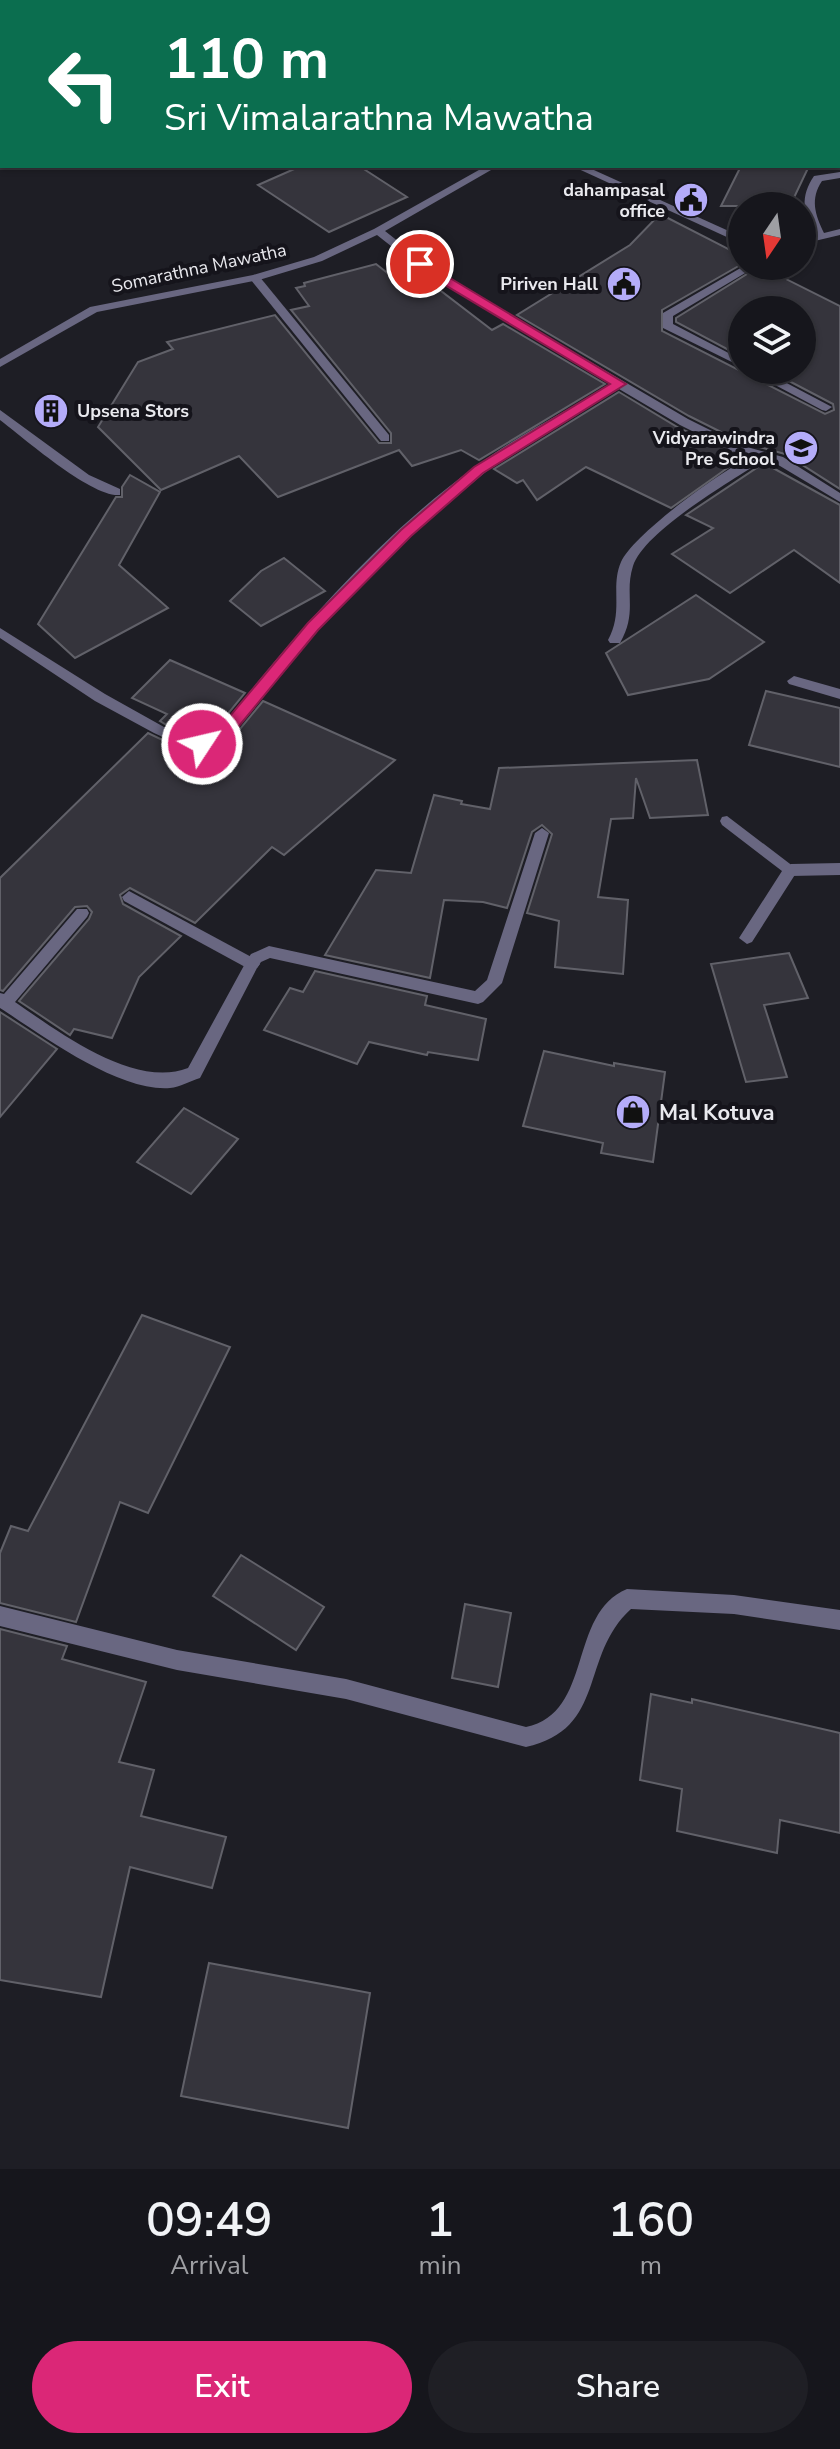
<!DOCTYPE html>
<html lang="en">
<head>
<meta charset="utf-8">
<style>
  :root { --surface:#16161c; --page:#1f1f25; --text:#f1f3f6; --muted:#9e9fa3; --line:#35353b; --accent:#db2777 }
  body { margin:0; font-family:"Nunito Sans",sans-serif; background:var(--page); color:var(--text); height:100vh; display:flex; flex-direction:column; font-size:30px; white-space:nowrap }
  * { box-sizing:border-box; margin:0 }
  p { font-size:26px; color:var(--muted) }
  .icon { flex:none; width:44px; height:44px; fill:none; stroke:currentColor; stroke-width:2; stroke-linecap:round; stroke-linejoin:round }
  .map { position:relative; height:2169px; overflow:hidden }
  .side { display:flex; flex-direction:column; background:var(--surface); flex:1 }
  .side>* { flex:none }
  .banner { position:absolute; left:0px; top:0px; width:840px; height:168px; box-shadow:0 2px 6px #0004,0 0 0 2px var(--line); background:#0b6e4f; color:#fff; overflow:hidden }
  .needle { width:52px; rotate:193deg }
  .buttons { position:absolute; left:728px; top:192px; display:grid; gap:16px }
  .buttons a { display:grid; place-items:center; width:88px; height:88px; border-radius:50%; background:var(--surface); box-shadow:0 2px 6px #0004,0 0 0 2px var(--line); font-size:40px }
  .pin { position:absolute; display:grid; place-items:center; width:68px; height:68px; color:#fff; margin:-34px; border:4px solid #fff; border-radius:50%; box-shadow:0 2px 8px #0007 }
  .me { position:absolute; width:88px; margin:-44px; rotate:55deg; stroke-linejoin:round; filter:drop-shadow(0 0 6px #0008) }
  .turn { display:flex; align-items:center; gap:28px; height:168px; padding:0 32px; font-size:36px }
  .turn .icon { width:104px; height:104px; stroke-width:2.5 }
  .turn b { display:block; font-size:56px; line-height:68px }
  .eta { display:flex; justify-content:space-evenly; align-items:center; height:136px; text-align:center }
  .eta b { font-size:48px; font-weight:600; line-height:56px }
  .cta { display:flex; gap:16px; margin-top:auto; padding:16px 32px }
  .cta a { flex:1; height:92px; border-radius:48px; background:var(--accent); color:#fff; font-size:32px; font-weight:600; line-height:92px; text-align:center }
  .cta a+a { background:var(--page); color:var(--text) }
  .map>svg:first-child { display:block }
  .building { fill:#35343c; stroke:#616169; stroke-width:2 }
  .lines { fill:none; stroke-linecap:round; stroke-linejoin:round }
  .service { fill:#696781; fill-rule:evenodd }
  .minor { fill:#696781; fill-rule:evenodd }
  .route { fill:#db2777; stroke:#8e194d; stroke-width:2 }
  .labels { text-anchor:middle; stroke-width:8; stroke-linejoin:round; paint-order:stroke }
  .far-poi-label { font-size:18px; font-weight:bold; fill:#e9e9ee; stroke:#15141b; text-anchor:end }
  .far-street-label { font-size:18px; fill:#e9e9ee; stroke:#15141b }
  .poi-label { font-size:22px; font-weight:bold; fill:#e9e9ee; stroke:#15141b; text-anchor:start }
</style>
</head>
<body>
<div class="map">
<svg width="840" height="2169" viewBox="0 0 840 2169">
  <rect width="100%" height="100%" fill="#1e1e25"/>
  <g class="building">
    <polygon points="301,166 359,166 407,197 329,232 258,185"/>
    <polygon points="741,166 809,166 790,206 721,206"/>
    <polygon points="660,214 742,256 742,264 662,310 662,331 825,414 834,410 833,404 768,370 802,370 802,310 742,310 742,357 676,322 676,318 760,266 840,306 840,489 785,454 741,442 689,416 517,315 630,245"/>
    <polygon points="376,264 404,286 424,278 492,330 503,324 605,384 479,460 461,450 412,466 399,450 278,497 239,456 161,490 98,427 138,362 173,349 167,342 275,315 379,443 391,443 391,433 291,310 309,306 296,288 305,286 304,283"/>
    <polygon points="619,392 679,428 743,457 671,508 586,467 537,500 523,480 517,483 494,469"/>
    <polygon points="764,463 840,505 840,583 794,550 730,593 672,554 713,528 686,515"/>
    <polygon points="130,475 160,492 119,565 168,608 75,658 38,624 116,497 122,497 122,487"/>
    <polygon points="284,558 325,591 261,626 230,601 261,571"/>
    <polygon points="696,595 764,642 709,679 628,695 606,653"/>
    <polygon points="170,660 245,693 213,732 202,736 165,724 160,721 167,714 132,698"/>
    <polygon points="766,691 840,708 840,767 749,745"/>
    <polygon points="263,701 395,760 284,855 272,847 195,923 130,888 120,895 123,904 181,936 139,977 112,1038 74,1029 70,1035 19,1001 89,919 92,912 87,906 75,907 3,991 0,990 0,878 148,733 177,747 201,752 226,746"/>
    <polygon points="697,760 708,815 650,818 636,778 633,818 611,819 598,897 628,900 623,974 555,967 559,921 527,913 552,834 542,825 532,832 507,908 483,902 444,900 430,978 325,955 376,870 411,873 434,795 462,801 461,804 490,809 499,768"/>
    <polygon points="789,953 808,998 764,1005 787,1077 746,1082 711,964"/>
    <polygon points="315,971 427,996 425,1005 486,1019 478,1060 428,1052 427,1055 369,1042 357,1064 264,1030 290,988 303,992"/>
    <polygon points="0,1012 57,1049 0,1117"/>
    <polygon points="544,1051 614,1066 614,1063 665,1072 653,1162 601,1153 603,1143 523,1126"/>
    <polygon points="184,1108 238,1139 191,1194 137,1162"/>
    <polygon points="142,1315 230,1347 148,1513 120,1502 76,1622 0,1603 0,1553 11,1526 28,1531"/>
    <polygon points="241,1555 324,1607 296,1650 213,1596"/>
    <polygon points="465,1604 511,1613 498,1687 452,1678"/>
    <polygon points="0,1629 67,1646 62,1659 146,1682 119,1762 154,1770 141,1816 226,1837 212,1888 130,1867 101,1997 0,1980"/>
    <polygon points="651,1694 692,1703 692,1699 840,1733 840,1833 780,1820 777,1853 677,1831 682,1789 640,1780"/>
    <polygon points="209,1963 370,1993 348,2128 181,2096"/>
  </g>
  <g class="lines">
    <g class="service">
      <polygon points="442,0 454,0 440,2"/>
      <polygon points="572,166 585,166 742,237 742,244"/>
      <path d="M 840,172 L 840,178 L 822,181 C 810,199 815,214 824,233 L 840,229 L 840,235 L 802,244 L 802,238 L 814,235 C 803,212 800,197 814,176 Z"/>
      <polygon points="744,266 757,266 673,316 673,324 742,360 742,367 663,328 663,313"/>
      <polygon points="251,276 259,276 389,435 389,441 381,441 251,280"/>
      <polygon points="747,370 762,370 832,407 826,411 822,410"/>
      <path d="M 0,410 L 89,475 L 120,489 L 120,495 C 92,498 24,438 0,420 Z"/>
      <path d="M 761,452 L 767,456 L 765,459 C 734,479 644,531 633,566 C 624,594 638,612 620,643 L 610,643 L 608,640 C 624,611 610,587 621,562 C 634,533 731,463 761,452 Z"/>
      <polygon points="794,676 840,689 840,699 789,684 787,681"/>
      <polygon points="727,816 798,870 752,942 747,944 739,938 782,871 722,825 720,821 722,817"/>
      <polygon points="129,891 257,960 260,964 257,968 247,968 124,901 122,897"/>
      <path d="M 627,1589 L 734,1595 L 840,1610 L 840,1630 L 734,1614 L 631,1609 C 579,1656 608,1729 526,1747 L 346,1699 L 177,1670 L 0,1626 L 0,1606 L 177,1650 L 346,1679 L 526,1727 C 594,1713 567,1614 627,1589 Z"/>
    </g>
    <g class="minor">
      <polygon points="200,0 212,0 214,2 202,2"/>
      <polygon points="811,0 840,0 840,4 809,2"/>
      <polygon points="838,46 840,47 840,53 838,52"/>
      <polygon points="0,150 2,150 0,157"/>
      <path d="M 486,166 L 498,166 L 385,231 L 437,272 L 688,419 L 740,445 L 783,457 L 840,493 L 840,502 L 775,463 L 732,451 L 680,425 L 619,389 L 499,461 L 413,532 L 313,635 L 225,743 L 202,749 L 178,744 L 154,733 L 95,701 L 0,638 L 0,628 L 105,694 L 164,727 L 202,739 L 215,735 C 292,638 374,540 475,467 C 517,435 566,412 611,384 L 429,276 L 377,235 L 322,261 L 259,280 L 97,312 L 0,367 L 0,359 L 90,307 L 253,275 L 314,257 L 374,229 Z"/>
      <path d="M 542,828 L 549,833 L 502,983 L 483,1002 L 478,1004 L 270,958 L 261,962 L 257,968 L 200,1078 C 190,1081 180,1087 170,1088 C 118,1092 42,1035 0,1008 L 0,993 L 4,994 L 77,909 L 87,909 L 89,913 L 87,917 L 15,1002 C 59,1032 134,1089 188,1068 L 247,960 L 251,954 L 269,946 L 475,991 L 487,980 L 535,833 Z"/>
      <polygon points="840,863 840,875 791,876 784,870 791,864"/>
    </g>
  </g>
  <polygon class="route" points="420,260 626,384 483,473 411,536 318,630 225,743 202,749 196,748 196,740 214,735 308,623 401,530 474,467 610,384 415,267 414,264"/>
  <defs>
    <g id="civic-disc" transform="scale(1.8)"><circle r="9.5" fill="#b4acf9" stroke="#15141b"/><path d="M-.6-6.5H3V-4.5H.6V-3L4-1V1h2V6H-6V1h2V-1L-.6-3ZM-1.2 2.5V6h2.4V2.5Z" fill="#111"/></g>
    <g id="building-disc" transform="scale(1.8)"><circle r="9.5" fill="#b4acf9" stroke="#15141b"/><path d="M-4-6H4V6H1V3H-1V6H-4ZM-2.5-4.3h1.7v1.8h-1.7ZM.8-4.3h1.7v1.8H.8ZM-2.5-1h1.7V.8h-1.7ZM.8-1h1.7V.8H.8Z" fill="#111"/></g>
    <g id="school-disc" transform="scale(1.8)"><circle r="9.5" fill="#b4acf9" stroke="#15141b"/><path d="M0-5L7-2L0 1L-7-2ZM-4 1L0 2.5L4 1V4Q0 6-4 4Z" fill="#111"/></g>
    <g id="shop-disc" transform="scale(1.8)"><circle r="9.5" fill="#b4acf9" stroke="#15141b"/><path d="M-5-2.5h2.3a2.7 3.5 0 0 1 5.4 0H5L5.5 6h-11ZM-1.5-2.5h3a1.5 2.3 0 0 0-3 0Z" fill="#111"/></g>
  </defs>
  <g fill-rule="evenodd">
    <use href="#civic-disc" x="691" y="200"/>
    <use href="#civic-disc" x="624" y="284"/>
    <use href="#building-disc" x="51" y="411"/>
    <use href="#school-disc" x="801" y="448"/>
    <use href="#shop-disc" x="633" y="1112"/>
  </g>
  <g class="labels">
    <g class="far-poi-label">
      <text x="665" y="196">dahampasal<tspan x="665" dy="21">office</tspan></text>
      <text x="598" y="290">Piriven Hall</text>
      <text x="77" y="417" text-anchor="start">Upsena Stors</text>
      <text x="775" y="444">Vidyarawindra<tspan x="775" dy="21">Pre School</tspan></text>
    </g>
    <g class="far-street-label">
      <text transform="translate(199 268) rotate(-12)" y="6">Somarathna Mawatha</text>
    </g>
    <g class="poi-label">
      <text x="659" y="1120">Mal Kotuva</text>
    </g>
  </g>
</svg>
<div class="buttons">
<a><svg class="needle" viewBox="-14 -14 28 28"><path d="M0-13l5 13h-10z" fill="#e53935"/><path d="M0 13l5-13h-10z" fill="#9e9fa3"/></svg></a>
<a><svg class="icon" aria-label="layers" viewBox="0 0 24 24"><path d="M12 4l9 5-9 5-9-5zM3 14l9 5 9-5"/></svg></a>
</div>
<div class="pin" style="left:420px;top:264px;background:#d93025"><svg class="icon" aria-label="arrive" viewBox="0 0 24 24"><path d="M6 21V4h12l-3 4 3 4H6"/></svg></div>
<svg class="me" style="left:202px;top:744px" viewBox="-20 -20 40 40"><circle r="17" fill="#db2777" stroke="#fff" stroke-width="3"/><path d="M0-11L8 9 0 5-8 9z" fill="#fff"/></svg>
<div class="banner">
<div class="turn"><svg class="icon" aria-label="left" viewBox="0 0 24 24"><path d="M17 20v-9H6M10 6l-5 5 5 5"/></svg><div><b>110 m</b>Sri Vimalarathna Mawatha</div></div>
</div>
</div>
<section class="side">
<div class="eta">
<div><b>09:49</b><p>Arrival</p></div>
<div><b>1</b><p>min</p></div>
<div><b>160</b><p>m</p></div>
</div>
<div class="cta"><a>Exit</a><a>Share</a></div>
</section>
</body>
</html>
